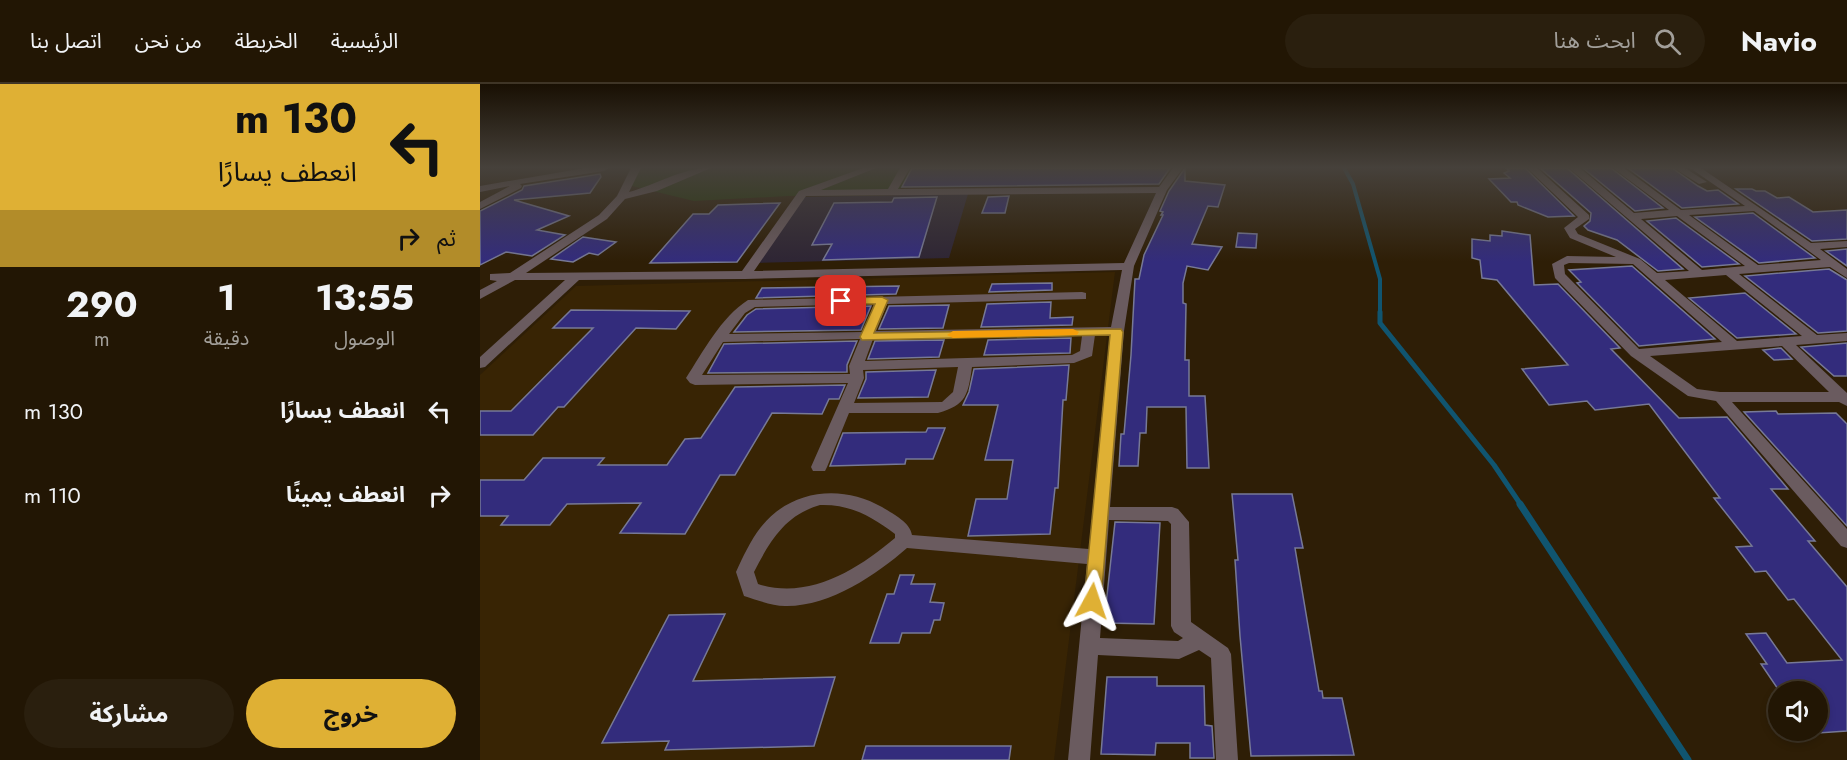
<!DOCTYPE html>
<html lang="ar">
<head>
<meta charset="utf-8">
<style>
  :root { --surface:#221604; --page:#2a1f0e; --text:#f1f3f6; --muted:#a29f9a; --line:#3f3526; --accent:#dfb034 }
  body { margin:0; font-family:Jost,"Noto Sans Arabic",sans-serif; background:var(--page); color:var(--text); direction:rtl; height:100vh; display:flex; flex-direction:column; font-size:22px; white-space:nowrap }
  * { box-sizing:border-box; margin:0 }
  p { font-size:20px; color:var(--muted) }
  .icon { flex:none; width:33px; height:33px; fill:none; stroke:currentColor; stroke-width:2; stroke-linecap:round; stroke-linejoin:round }
  .map { position:relative; flex:1; overflow:hidden; direction:ltr }
  .drawer { display:flex; flex-direction:column; background:var(--surface); width:480px }
  .drawer>* { flex:none }
  .guide { background:#dfb034; color:#111; overflow:hidden }
  .tools { position:absolute; left:1288px; top:597px; display:grid; gap:12px }
  .tools a { display:grid; place-items:center; width:60px; height:60px; border-radius:50%; background:var(--surface); box-shadow:0 3px 9px #0003,0 0 0 2px var(--line); font-size:30px }
  .pin { position:absolute; display:grid; place-items:center; width:51px; height:51px; color:#fff; margin:-26px; border-radius:12px; box-shadow:0 3px 9px #0006 }
  .me { position:absolute; width:66px; margin:-33px; rotate:5deg; stroke-linejoin:round; filter:drop-shadow(0 0 4px #0008) }
  .turn { display:flex; align-items:center; gap:21px; height:126px; padding:0 24px; font-size:27px }
  .turn .icon { width:78px; height:78px; stroke-width:2.5 }
  .turn b { display:block; font-size:42px; line-height:51px }
  .then { display:flex; align-items:center; height:57px; padding:0 24px; background:#0003; gap:12px; font-size:22px }
  .eta { display:flex; justify-content:space-evenly; align-items:center; height:102px; text-align:center }
  .eta b { font-size:36px; font-weight:700; line-height:42px }
  .action { display:flex; gap:12px; margin-top:auto; padding:12px 24px }
  .action a { flex:1; height:69px; border-radius:36px; background:var(--accent); color:#111; font-size:24px; font-weight:700; line-height:69px; text-align:center }
  .action a+a { background:var(--page); color:var(--text) }
  ul { padding:0; list-style:none }
  li { display:flex; align-items:center; gap:18px; height:84px; padding:0 24px }
  li div { flex:1 }
  li b { display:block; font-size:22px }
  li em { font-style:normal }
  header { display:flex; align-items:center; gap:36px; box-sizing:border-box; height:84px; padding:0 30px; background:var(--surface); border-bottom:2px solid var(--line) }
  header strong { font-size:28px }
  nav { display:flex; gap:33px; margin-inline-start:auto; font-size:21px }
  .search { width:420px; height:54px; background:var(--page); display:flex; align-items:center; gap:15px; box-sizing:border-box; padding:0 21px; border-radius:33px; color:var(--muted); font-size:22px }
  main { display:flex; flex:1; min-height:0 }
  .map>svg:first-child { display:block }
  .built { fill:#382404 }
  .education { fill:#2e2534 }
  .green { fill:#253807 }
  .lines { fill:none; stroke-linecap:round; stroke-linejoin:round }
  .stream-far2 { stroke:#105570; stroke-width:4 }
  .stream-far1 { stroke:#105570; stroke-width:5 }
  .stream { stroke:#105570; stroke-width:7 }
  .building { fill:#332c7c; stroke:#777996; stroke-width:1.5 }
  .minor { fill:#6a5b5f; fill-rule:evenodd }
  .route { fill:#dfb034; stroke:#917222; stroke-width:1.5 }
  .slow { fill:#f59e0b }
</style>
</head>
<body>
<header>
<strong>Navio</strong>
<div class="search"><svg class="icon" aria-label="search" viewBox="0 0 24 24"><circle cx="10" cy="10" r="6"/><path d="M15 15l6 6"/></svg>ابحث هنا</div>
<nav><a>الرئيسية</a><a>الخريطة</a><a>من نحن</a><a>اتصل بنا</a></nav>
</header>
<main>
<div class="map">
<svg width="1367" height="676" viewBox="0 0 1367 676">
  <rect width="100%" height="100%" fill="#2e1e06"/>
  <polygon class="built" points="635,188 574,676 0,676 0,291 96,202"/>
  <polygon class="education" points="488,110 469,174 275,179 318,113"/>
  <polygon class="green" points="154,84 431,84 417,111 308,112 214,117 152,102 149,86"/>
  <g class="lines">
    <polyline class="stream-far2" points="864,84 873,100 900,195 900,229"/>
    <polyline class="stream-far1" points="900,228 900,239 1014,381 1041,421"/>
    <polyline class="stream" points="1040,420 1208,676"/>
  </g>
  <g class="building">
    <polygon points="432,84 690,84 679,100 422,103"/>
    <polygon points="705,84 705,97 745,101 738,123 728,122 712,160 742,163 728,186 707,182 703,199 703,219 706,220 705,276 709,276 709,312 725,312 729,384 707,384 706,323 667,323 666,349 660,349 658,382 639,382 641,350 644,350 651,271 655,195 659,195 664,171 683,131 681,131 683,128 680,127 689,107"/>
    <polygon points="1026,84 1045,84 1094,132 1068,133 1038,121 1037,118 1031,118 1009,95 1030,94 1024,89 1029,87"/>
    <polygon points="1060,84 1087,84 1203,185 1178,187 1137,156 1108,146 1104,142 1110,137 1111,129"/>
    <polygon points="1103,84 1131,84 1183,124 1155,127"/>
    <polygon points="1148,84 1192,84 1218,102 1227,107 1238,106 1258,120 1202,124"/>
    <polygon points="120,90 121,93 110,109 34,116 89,132 57,146 85,151 52,172 26,168 0,181 0,127 42,106 44,102"/>
    <polygon points="1256,105 1272,105 1276,107 1285,107 1297,114 1309,113 1333,128 1367,126 1367,155 1332,157"/>
    <polygon points="529,112 525,129 502,129 508,113"/>
    <polygon points="457,113 439,173 343,176 352,160 332,161 354,119 412,118 414,114"/>
    <polygon points="300,119 257,178 170,179 213,130 229,130 238,121"/>
    <polygon points="1273,129 1335,174 1279,179 1215,133"/>
    <polygon points="1196,134 1259,180 1222,183 1167,137"/>
    <polygon points="1022,147 1050,151 1054,201 1078,200 1140,264 1131,265 1199,334 1247,333 1308,405 1291,405 1335,457 1328,457 1367,503 1367,647 1338,649 1338,608 1300,608 1281,580 1287,580 1266,550 1286,549 1307,579 1362,576 1314,515 1308,516 1286,487 1275,488 1256,463 1272,462 1234,414 1240,414 1169,320 1115,326 1107,317 1069,321 1042,285 1088,281 1017,196 1002,194 1000,176 992,174 992,155 1010,157 1010,151 1022,152"/>
    <polygon points="758,149 777,150 776,164 756,163"/>
    <polygon points="103,153 136,158 118,171 109,169 93,178 71,175"/>
    <polygon points="1367,165 1367,182 1346,167"/>
    <polygon points="1152,182 1235,255 1159,262 1097,199 1101,198 1089,186"/>
    <polygon points="1349,185 1367,196 1367,247 1338,249 1265,192"/>
    <polygon points="572,199 572,206 509,208 512,200"/>
    <polygon points="419,202 416,210 276,214 282,204"/>
    <polygon points="1265,209 1316,250 1257,254 1209,214"/>
    <polygon points="571,218 570,234 593,233 592,241 501,243 507,220"/>
    <polygon points="469,221 463,244 399,245 409,222"/>
    <polygon points="391,222 381,246 254,248 267,231 276,225"/>
    <polygon points="91,226 210,227 196,245 156,244 84,323 78,323 53,351 0,351 0,327 31,327 113,244 73,244"/>
    <polygon points="591,254 590,269 504,271 508,256"/>
    <polygon points="464,256 459,273 388,275 395,257"/>
    <polygon points="377,257 367,281 367,288 228,289 244,260"/>
    <polygon points="1367,259 1367,292 1354,292 1321,263"/>
    <polygon points="1301,264 1312,275 1294,276 1283,266"/>
    <polygon points="589,281 586,316 583,316 578,404 575,404 570,450 488,452 496,415 527,415 533,376 505,376 518,321 483,321 489,308 494,285"/>
    <polygon points="456,286 448,313 378,314 386,295 386,288"/>
    <polygon points="365,301 359,315 349,315 342,330 292,329 255,391 240,391 205,450 140,449 161,419 87,420 70,441 21,441 28,432 0,432 0,396 44,396 63,374 124,374 118,381 187,381 205,355 221,354 255,303"/>
    <polygon points="1296,327 1298,330 1356,329 1367,340 1367,442 1264,328"/>
    <polygon points="448,344 465,344 453,375 426,375 425,380 350,382 363,349 446,348"/>
    <polygon points="752,410 812,410 823,464 815,464 839,607 842,607 843,614 862,614 874,671 771,672 760,552 755,476 758,476"/>
    <polygon points="635,438 680,439 674,540 624,539"/>
    <polygon points="420,491 434,491 431,500 455,500 450,518 464,519 460,536 454,536 450,549 422,549 419,559 390,559 407,510 414,510"/>
    <polygon points="245,530 213,597 355,593 334,662 185,666 189,657 122,659 189,531"/>
    <polygon points="627,593 677,593 677,602 724,602 725,641 732,642 734,674 710,674 710,659 676,659 675,671 621,670"/>
    <polygon points="386,662 531,662 529,676 382,676"/>
  </g>
  <g class="lines">
    <g class="minor">
      <polygon points="105,84 129,84 124,87 40,100 42,102 41,104 0,125 0,118 30,102 0,108 0,102"/>
      <path d="M 151,84 L 161,84 L 149,108 C 175,101 204,83 231,84 L 177,107 L 145,115 L 127,135 L 46,189 L 262,187 L 319,107 L 383,84 L 396,84 L 341,106 L 408,105 L 420,84 L 430,84 L 418,105 L 679,103 L 693,84 L 703,84 L 687,106 L 654,182 L 644,247 L 630,423 L 692,423 L 698,425 L 709,438 L 711,538 L 748,564 L 751,570 L 758,676 L 736,676 L 731,574 L 719,566 L 699,575 L 618,571 L 610,676 L 588,676 L 607,480 L 427,464 C 396,491 349,523 305,522 C 292,522 277,516 264,512 L 256,488 C 263,473 270,457 281,443 C 311,405 362,400 402,423 C 413,430 430,438 432,451 L 609,465 L 630,251 L 615,251 L 612,272 L 594,279 L 492,283 C 488,310 487,321 458,329 L 369,329 L 347,383 L 345,387 L 333,387 L 331,383 L 368,299 L 215,301 L 210,299 L 206,294 C 223,268 241,233 268,216 L 602,208 L 606,209 L 606,215 L 407,220 L 396,247 L 631,243 L 642,186 L 265,195 L 99,196 L 5,283 L 0,284 L 0,273 L 85,196 L 35,196 L 0,215 L 0,206 L 17,197 L 10,196 L 10,190 L 30,189 L 119,131 L 137,112 ZM 676,109 L 644,179 L 274,187 L 326,112 ZM 394,220 L 383,248 L 249,250 L 265,229 L 275,223 ZM 602,252 L 600,267 L 592,271 L 385,277 L 393,255 ZM 380,255 L 369,282 L 370,290 L 222,291 L 243,258 ZM 478,283 L 473,308 L 462,318 L 374,319 L 384,294 L 383,286 ZM 340,421 C 370,420 391,432 415,450 L 415,454 C 377,486 329,516 278,500 L 274,488 C 290,457 305,431 340,421 ZM 629,436 L 688,437 L 691,440 L 691,542 L 694,548 L 703,554 L 698,557 L 620,554 Z"/>
      <path d="M 1047,84 L 1057,84 L 1109,131 L 1109,135 L 1095,145 L 1098,150 L 1160,175 L 1177,189 L 1209,187 L 1089,84 L 1100,84 L 1154,129 L 1189,126 L 1133,84 L 1144,84 L 1201,126 L 1265,122 L 1210,84 L 1221,84 L 1331,159 L 1367,157 L 1367,163 L 1340,165 L 1367,185 L 1367,194 L 1350,183 L 1259,190 L 1337,251 L 1367,249 L 1367,257 L 1316,261 L 1367,309 L 1367,322 L 1359,318 L 1252,318 L 1367,445 L 1367,464 L 1361,462 L 1236,317 L 1208,312 L 1151,272 L 1075,194 L 1072,180 L 1087,172 L 1136,173 L 1090,154 L 1084,144 L 1098,133 ZM 1274,127 L 1341,176 L 1278,181 L 1209,131 ZM 1197,132 L 1265,182 L 1222,186 L 1161,135 ZM 1089,179 L 1153,180 L 1242,258 L 1159,265 L 1085,190 L 1084,181 ZM 1246,191 L 1322,252 L 1257,257 L 1185,196 ZM 1302,262 L 1349,308 L 1240,308 L 1217,305 L 1170,272 Z"/>
      <polygon points="1194,84 1205,84 1227,98 1219,100"/>
    </g>
  </g>
  <linearGradient id="sky" x2="0" y2="1"><stop stop-color="#191003"/><stop offset="0.47" stop-color="#46413b"/><stop offset="1" stop-color="#46413b" stop-opacity="0"/></linearGradient>
  <rect width="1367" height="178" fill="url(#sky)"/>
  <polygon class="route" points="402,213 408,216 394,249 641,245 643,248 621,517 618,523 612,525 606,523 604,517 630,251 382,256 380,253 395,220 361,220 355,217 361,214"/>
  <polygon class="slow" points="593,245 599,248 597,251 473,254 467,251 473,247"/>
</svg>
<div class="tools">
<a><svg class="icon" aria-label="sound" viewBox="0 0 24 24"><path d="M4 9h4l5-4v14l-5-4H4zM17 9q2 3 0 6"/></svg></a>
</div>
<div class="pin" style="left:361px;top:217px;background:#d93025"><svg class="icon" aria-label="arrive" viewBox="0 0 24 24"><path d="M6 21V4h12l-3 4 3 4H6"/></svg></div>
<svg class="me" style="left:612px;top:517px" viewBox="-20 -20 40 40"><path d="M0-17L14 15 0 8-14 15z" fill="#dfb034" stroke="#fff" stroke-width="4"/></svg>
</div>
<section class="drawer">
<div class="guide">
<div class="turn"><svg class="icon" aria-label="left" viewBox="0 0 24 24"><path d="M17 20v-9H6M10 6l-5 5 5 5"/></svg><div><b>130 m</b>انعطف يسارًا</div></div>
<div class="then">ثم<svg class="icon" aria-label="right" viewBox="0 0 24 24"><path d="M7 20v-9h11M14 6l5 5-5 5"/></svg></div>
</div>
<div class="eta">
<div><b>13:55</b><p>الوصول</p></div>
<div><b>1</b><p>دقيقة</p></div>
<div><b>290</b><p>m</p></div>
</div>
<ul>
<li><svg class="icon" aria-label="left" viewBox="0 0 24 24"><path d="M17 20v-9H6M10 6l-5 5 5 5"/></svg><div><b>انعطف يسارًا</b></div><em>130 m</em></li>
<li><svg class="icon" aria-label="right" viewBox="0 0 24 24"><path d="M7 20v-9h11M14 6l5 5-5 5"/></svg><div><b>انعطف يمينًا</b></div><em>110 m</em></li>
</ul>
<div class="action"><a>خروج</a><a>مشاركة</a></div>
</section>
</main>
</body>
</html>
